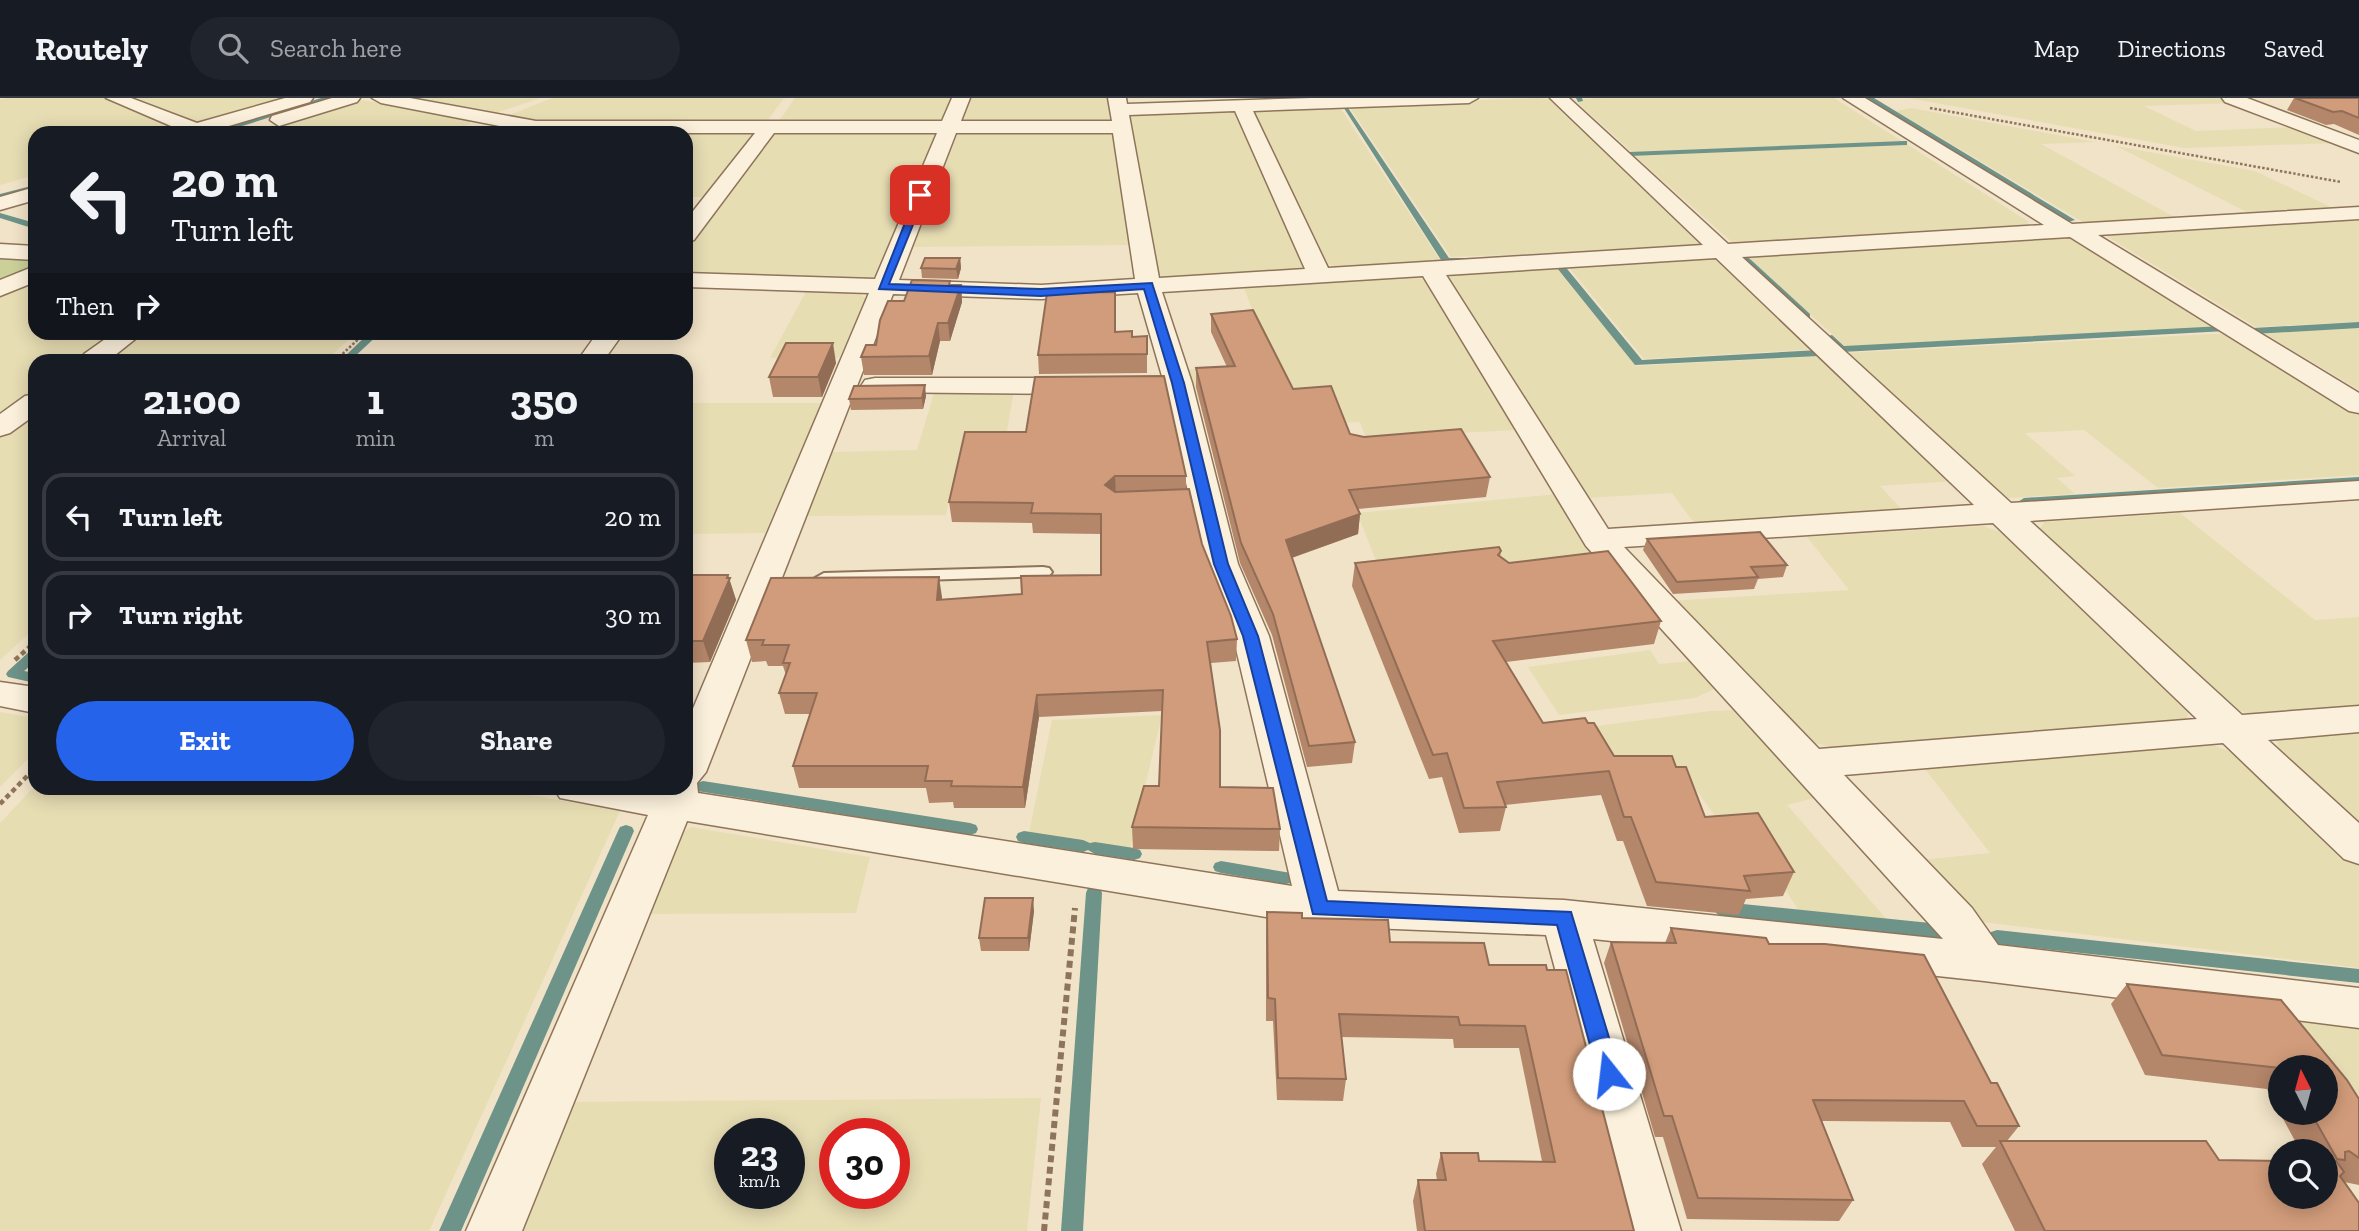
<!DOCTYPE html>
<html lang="en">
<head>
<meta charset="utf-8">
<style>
  :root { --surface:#171b24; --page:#20242c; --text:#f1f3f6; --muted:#9ea1a6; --line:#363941; --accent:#2563eb }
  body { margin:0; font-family:"Zilla Slab",serif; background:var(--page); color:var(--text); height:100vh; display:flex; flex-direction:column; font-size:26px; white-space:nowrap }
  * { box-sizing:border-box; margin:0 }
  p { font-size:23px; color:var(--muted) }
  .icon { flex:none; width:38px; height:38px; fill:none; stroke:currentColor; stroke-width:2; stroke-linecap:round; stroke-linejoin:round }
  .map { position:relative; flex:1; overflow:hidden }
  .drawer { position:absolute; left:28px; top:256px; width:665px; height:441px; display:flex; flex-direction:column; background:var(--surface); border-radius:21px; box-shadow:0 4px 18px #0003 }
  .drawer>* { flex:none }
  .hud { position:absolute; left:28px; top:28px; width:665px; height:214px; border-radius:21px; box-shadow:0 4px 18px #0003; background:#171b24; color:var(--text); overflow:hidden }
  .needle { width:46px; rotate:354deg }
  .buttons { position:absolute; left:2268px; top:957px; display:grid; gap:14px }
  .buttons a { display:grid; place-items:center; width:70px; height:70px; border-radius:50%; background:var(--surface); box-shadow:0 4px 18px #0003; font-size:35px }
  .speed { position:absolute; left:714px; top:1020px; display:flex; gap:14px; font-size:35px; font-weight:700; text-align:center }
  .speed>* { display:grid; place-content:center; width:91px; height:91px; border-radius:50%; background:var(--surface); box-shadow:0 4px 18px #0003; line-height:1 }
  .speed small { font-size:18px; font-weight:400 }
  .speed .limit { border:10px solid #d22; background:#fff; color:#111 }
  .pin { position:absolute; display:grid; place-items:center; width:60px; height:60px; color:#fff; margin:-30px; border-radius:14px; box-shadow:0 4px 10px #0006 }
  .me { position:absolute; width:77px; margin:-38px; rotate:344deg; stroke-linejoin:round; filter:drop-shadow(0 0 5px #0008) }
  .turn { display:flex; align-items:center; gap:24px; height:147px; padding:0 28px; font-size:32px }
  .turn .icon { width:91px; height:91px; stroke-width:2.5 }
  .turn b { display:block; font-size:49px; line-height:60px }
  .then { display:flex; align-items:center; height:66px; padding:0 28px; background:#0003; gap:14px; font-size:26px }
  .eta { display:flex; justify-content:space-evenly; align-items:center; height:119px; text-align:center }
  .eta b { font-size:42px; font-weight:800; line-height:49px }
  .action { display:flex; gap:14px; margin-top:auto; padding:14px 28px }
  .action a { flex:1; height:80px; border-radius:42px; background:var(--accent); color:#fff; font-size:28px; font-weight:800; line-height:80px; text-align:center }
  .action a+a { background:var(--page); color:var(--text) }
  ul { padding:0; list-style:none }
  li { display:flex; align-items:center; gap:21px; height:88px; margin:0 14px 10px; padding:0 14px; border:4px solid var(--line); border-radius:21px }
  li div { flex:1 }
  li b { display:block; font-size:26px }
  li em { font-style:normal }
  header { display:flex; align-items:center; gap:42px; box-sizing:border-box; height:98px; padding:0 35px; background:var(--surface); border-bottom:2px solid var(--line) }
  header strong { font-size:33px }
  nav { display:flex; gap:38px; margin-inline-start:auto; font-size:24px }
  .search { width:490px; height:63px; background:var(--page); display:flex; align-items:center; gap:18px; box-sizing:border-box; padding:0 24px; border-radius:38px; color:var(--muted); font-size:26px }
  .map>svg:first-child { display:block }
  .farmland { fill:#e7ddb3; fill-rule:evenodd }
  .green { fill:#cbd099 }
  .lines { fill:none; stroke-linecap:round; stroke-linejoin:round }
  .stream { fill:#6e9389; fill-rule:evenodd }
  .service-casing { stroke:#8e745b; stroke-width:4 }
  .minor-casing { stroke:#8e745b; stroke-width:3 }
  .path-far2 { stroke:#8e745b; stroke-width:2.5; stroke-dasharray:2.5 2; stroke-linecap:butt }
  .path-far1 { stroke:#8e745b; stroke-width:4.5; stroke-dasharray:5 3.5; stroke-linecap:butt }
  .path { stroke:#8e745b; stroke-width:6; stroke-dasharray:7 4.5; stroke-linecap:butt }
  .service { fill:#fbf0db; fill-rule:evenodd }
  .minor { fill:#fbf0db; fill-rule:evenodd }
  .wall { fill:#b4866a; fill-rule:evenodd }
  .shaded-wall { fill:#926d56 }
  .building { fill:#d19c7b; stroke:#926d56; stroke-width:2 }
  .route { fill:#2563eb; stroke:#184099; stroke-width:2 }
</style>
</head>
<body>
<header>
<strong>Routely</strong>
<div class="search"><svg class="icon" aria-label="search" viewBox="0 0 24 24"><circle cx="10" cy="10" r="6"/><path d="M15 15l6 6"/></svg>Search here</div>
<nav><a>Map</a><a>Directions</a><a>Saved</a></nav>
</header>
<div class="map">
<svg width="2359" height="1133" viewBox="0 0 2359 1133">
  <rect width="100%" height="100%" fill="#f1e3c7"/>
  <g class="farmland">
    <polygon points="7,0 105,0 182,31 175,35 35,35 35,77 0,87 0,2"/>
    <polygon points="126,0 295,0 196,26"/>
    <polygon points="401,0 541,0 490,17"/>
    <polygon points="552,0 784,0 767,23 757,25 543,24 510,20 512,16"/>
    <polygon points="795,0 953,0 943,22 933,26 784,25 779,23"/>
    <polygon points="970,0 1108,0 1112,23 968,26 961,22"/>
    <polygon points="1538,0 1553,2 1702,143 1695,150 1451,159 1348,7"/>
    <polygon points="1602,0 1834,0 1903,44 1632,54 1578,5 1584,1"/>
    <polygon points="1908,0 2221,0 2235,5 2144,8 2196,33 2297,29 2337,45 2184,50"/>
    <polygon points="356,1 470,21 470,26 447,35 246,35"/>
    <polygon points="1339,8 1442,165 1341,170 1328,166 1254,14 1262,11"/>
    <polygon points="1911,10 2095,44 2041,46 2178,121 2088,127 1896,13"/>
    <polygon points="1227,12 1237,15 1305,167 1296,173 1172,180 1159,177 1130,15"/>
    <polygon points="929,32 937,35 876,178 860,183 686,176 686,152 773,35"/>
    <polygon points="970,32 1113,34 1130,147 911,149 958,35"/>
    <polygon points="589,35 753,35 704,99 686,99 686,35"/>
    <polygon points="1908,47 2029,124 2022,130 1734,146 1634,57"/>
    <polygon points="2116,48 2255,73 2337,112 2253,117"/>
    <polygon points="2359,119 2359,224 2256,229 2103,136"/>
    <polygon points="2056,138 2082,142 2222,229 1845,248 1750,161 1755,156"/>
    <polygon points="1705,158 1725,164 1818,251 1644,261 1567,167"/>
    <polygon points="1555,168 1636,268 1826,258 1954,383 1880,388 1902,412 1694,425 1672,395 1586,400 1448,180 1458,174"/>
    <polygon points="1406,177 1425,182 1515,332 1366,340 1360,324 1340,325 1329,298 1193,305 1182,272 1277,265 1258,227 1243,187"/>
    <polygon points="35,180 35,234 118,235 79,262 35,262 35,294 0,319 0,196"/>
    <polygon points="807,192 855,194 866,200 839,260 770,260"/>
    <polygon points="2359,229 2359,292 2264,235"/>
    <polygon points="144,235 356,235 326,262 106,262"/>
    <polygon points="2232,235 2359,314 2359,377 2158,390 2084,332 2025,335 2075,378 2057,380 2075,396 2009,400 1996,396 1845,255"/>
    <polygon points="935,292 1014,292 1004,350 960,351 946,417 807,418 832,354 917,352"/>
    <polygon points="692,305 822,305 765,435 686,436 686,316"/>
    <polygon points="35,314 35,530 0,562 0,340"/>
    <polygon points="1557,396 1594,458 1384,482 1357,415"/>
    <polygon points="2180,415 2315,522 2359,519 2359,608 2252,617 2222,606 2038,435 2044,424"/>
    <polygon points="1983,428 2010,437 2188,609 2187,623 1833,650 1798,640 1668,503 1849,492 1807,439"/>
    <polygon points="1650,552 1659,566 1692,563 1716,590 1695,600 1559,617 1528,569"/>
    <polygon points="1738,612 1818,699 1787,707 1890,825 1801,816 1746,732 1727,734 1683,674 1627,679 1574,631 1711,613"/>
    <polygon points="0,614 35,620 35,654 0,689"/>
    <polygon points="1162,617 1130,751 1029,735 1052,622"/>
    <polygon points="2359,633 2359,729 2278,654 2277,639"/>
    <polygon points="2213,647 2244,659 2359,769 2359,870 1982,824 1920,762 1990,755 1925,671"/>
    <polygon points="35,688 491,690 620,713 429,1133 0,1133 0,725"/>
    <polygon points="691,729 870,759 856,815 647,816 679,737"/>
    <polygon points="2266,915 2359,926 2359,1037 2326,970"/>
    <path d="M 1041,1000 L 1027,1133 L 521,1133 L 572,1004 ZM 730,1036 L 789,1036 L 789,1096 L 730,1096 ZM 835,1036 L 894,1036 L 894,1096 L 835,1096 Z"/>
  </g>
  <polygon class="green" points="0,160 35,162 35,168 0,184"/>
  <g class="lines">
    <g class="stream">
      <polygon points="321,0 331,0 220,35 208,35"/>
      <polygon points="1576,0 1582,0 1583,3 1578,4"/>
      <polygon points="1868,0 1874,0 2075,122 2068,124 1869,2"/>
      <polygon points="1342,7 1346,7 1449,160 1465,160 1465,164 1443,165"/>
      <polygon points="1904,43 1907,43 1907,47 1629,58 1625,56 1629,54"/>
      <polygon points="35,87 35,91 0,101 0,96"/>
      <polygon points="0,115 35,125 35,131 0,120"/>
      <polygon points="1743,160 1749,160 1810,216 1810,220 1804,220 1743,164"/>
      <polygon points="1557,166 1563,166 1642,262 1819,252 1824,255 1819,258 1635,267 1557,170"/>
      <polygon points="2359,224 2359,230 2253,236 2248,233 2253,230"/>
      <polygon points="2223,228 2228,231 2226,233 1842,254 1824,239 1832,237 1844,248"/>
      <polygon points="370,234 381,234 351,262 341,262"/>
      <polygon points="2359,379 2359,385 2024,408 2018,404 2024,400"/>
      <polygon points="35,552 35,564 24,573 35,575 35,585 8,579 6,576 8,573 30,553"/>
      <polygon points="703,683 970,725 976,727 978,731 976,735 970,737 697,693 695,689 697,685"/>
      <polygon points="626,727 632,729 634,733 461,1133 439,1133 618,733 620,729"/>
      <polygon points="1024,733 1083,742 1090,745 1095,744 1134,750 1140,752 1142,756 1140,760 1134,762 1095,756 1088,752 1083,754 1024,745 1018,743 1016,739 1018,735"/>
      <polygon points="1221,763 1285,774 1291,775 1293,780 1291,785 1285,786 1221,775 1215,773 1213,769 1215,765"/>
      <polygon points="1094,788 1100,790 1102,795 1083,1133 1061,1133 1086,795 1088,790"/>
      <polygon points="1723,804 1940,826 1946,828 1949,833 1946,838 1940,840 1723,818 1717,816 1714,811 1717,806"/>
      <polygon points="1997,832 2359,871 2359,885 1997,846 1991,844 1988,839 1991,834"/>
    </g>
    <g class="service-casing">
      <polygon id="service" points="1043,469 1049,470 1052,474 1049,478 824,485 815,480 824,475"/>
    </g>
    <g class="minor-casing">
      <g id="minor">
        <polygon points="106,0 131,0 197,25 285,0 313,0 310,4 205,35 176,35 178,31"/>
        <polygon points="332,0 360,0 357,4 279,28 270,22 272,18"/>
        <path d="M 372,0 L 410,0 L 536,23 L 942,23 L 952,0 L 970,0 L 961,23 L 1112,23 L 1108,0 L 1126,0 L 1127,6 L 1311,0 L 1478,0 L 1469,5 L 1253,13 L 1328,170 L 1703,147 L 1550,0 L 1569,0 L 1728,146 L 2044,127 L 1843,0 L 1865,0 L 2072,126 L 2359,109 L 2359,121 L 2098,137 L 2359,295 L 2359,315 L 2349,313 L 2070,139 L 1742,159 L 2011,405 L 2359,383 L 2359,401 L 2030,423 L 2242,617 L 2359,608 L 2359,634 L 2268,642 L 2359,725 L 2359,766 L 2344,761 L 2223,645 L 1844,677 L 1972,810 L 1998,847 L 2359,890 L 2359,930 L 1984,883 L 1593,841 L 1681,1133 L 1625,1133 L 1546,837 L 1320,828 L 687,723 L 522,1133 L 466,1133 L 648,717 L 560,700 L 554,690 L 686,690 L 686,627 L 869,195 L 686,189 L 686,175 L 875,181 L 937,35 L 774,35 L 694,142 L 686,144 L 686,122 L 755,35 L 536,35 L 381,5 ZM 1235,13 L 1305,171 L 1159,180 L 1129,17 ZM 956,35 L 1113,35 L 1135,181 L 1041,187 L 899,182 ZM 1716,160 L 1974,407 L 1608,431 L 1446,177 ZM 1423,178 L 1586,448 L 1943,841 L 1564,802 L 1338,793 L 1269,538 L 1238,466 L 1192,285 L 1162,194 ZM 1138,195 L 1164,285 L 1204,466 L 1233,538 L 1292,788 L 698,695 L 697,685 L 706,674 L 893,196 L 1041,201 ZM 1993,425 L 2197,621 L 1819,651 L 1624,449 Z"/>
        <polygon points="2222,0 2247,0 2359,42 2359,55 2225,4"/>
        <polygon points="35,89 35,102 0,112 0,99"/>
        <polygon points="0,146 35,148 35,162 0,160"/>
        <polygon points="35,168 35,184 0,198 0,182"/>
        <polygon points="115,234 144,234 109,262 80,262 84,256"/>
        <polygon points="598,234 624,234 604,262 578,262"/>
        <polygon points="875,280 1083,280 1093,282 1097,288 1093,294 1083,296 865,294 861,288 865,282"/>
        <polygon points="35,296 35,317 10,335 0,338 0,316 25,298"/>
        <polygon points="0,584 35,589 35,615 0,608"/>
      </g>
    </g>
    <g class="path-far2">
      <polyline points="1930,10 2341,84"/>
      <polyline points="336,262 366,234"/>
    </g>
    <g class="path-far1">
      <polyline points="15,562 35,544"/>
      <polyline points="0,706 35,670"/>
    </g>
    <polyline class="path" points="1044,1133 1075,810"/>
    <use href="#service" class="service"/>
    <use href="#minor" class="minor"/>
  </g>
  <g class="wall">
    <polygon points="2294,0 2359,0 2359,37 2334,26 2326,27 2287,12"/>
    <polygon points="960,160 961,170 958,181 922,180 921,170"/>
    <polygon points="950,187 961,187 962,204 950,243 940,243 932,277 864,277 861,259 876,247 904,203"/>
    <polygon points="1116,212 1116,234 1132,239 1147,238 1147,275 1039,276 1038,257"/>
    <polygon points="1211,216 1293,291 1350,336 1490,379 1486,399 1358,411 1360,416 1358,436 1292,460 1355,644 1352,665 1307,669 1272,537 1240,465 1196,289 1196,270 1227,269 1211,234"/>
    <polygon points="836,265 822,299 773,299 769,279"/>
    <polygon points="926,298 923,311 851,312 849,301"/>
    <polygon points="965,334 1186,378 1186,391 1202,446 1237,541 1236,563 1211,565 1220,689 1280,731 1279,753 1133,751 1132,729 1159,688 1162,613 1039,619 1025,710 954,710 953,704 929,705 926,690 799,690 793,668 810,616 785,616 779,595 786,577 783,568 768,568 766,563 752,564 746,542 942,499 942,502 1022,496 1101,477 1101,436 1033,435 1032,425 952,424 949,404"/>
    <polygon points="1647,441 1787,467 1783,479 1758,481 1754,491 1673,496 1643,452"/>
    <polygon points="1501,453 1500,459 1509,465 1661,523 1654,546 1506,564 1543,625 1588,625 1614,658 1676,669 1705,719 1794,774 1783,798 1746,801 1739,817 1647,808 1623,743 1617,743 1601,697 1505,707 1506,709 1500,733 1459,735 1442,679 1429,681 1352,488 1355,465"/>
    <polygon points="686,477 729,480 736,502 710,564 686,565"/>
    <polygon points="1034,813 1029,853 981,853 979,840"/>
    <polygon points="1267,814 1302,820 1390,844 1489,867 1546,867 1634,1133 1417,1133 1413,1103 1418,1082 1437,1082 1436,1076 1441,1055 1479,1063 1542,1063 1519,950 1454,950 1453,941 1341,939 1346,981 1343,1003 1277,1002 1273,923 1266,923 1266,837"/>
    <path d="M 1671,830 L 1766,840 L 1769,846 L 1825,846 L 1924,857 L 1991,985 L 1997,985 L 2019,1028 L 2007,1043 L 2206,1043 L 2219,1062 L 2280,1063 L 2280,1099 L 2326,1099 L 2326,1054 L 2301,1054 L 2267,991 L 2145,977 L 2111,906 L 2127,886 L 2281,902 L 2347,982 L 2359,1001 L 2359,1087 L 2344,1084 L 2359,1105 L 2359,1133 L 2015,1133 L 1982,1066 L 1996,1049 L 1962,1049 L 1950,1024 L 1822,1023 L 1853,1102 L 1839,1123 L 1687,1121 L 1663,1039 L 1655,1039 L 1604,865 L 1611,844 L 1665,845 ZM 2280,970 L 2326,970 L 2326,1015 L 2280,1015 Z"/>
  </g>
  <g class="shaded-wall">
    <polygon points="960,160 961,170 958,181 956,171"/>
    <polygon points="961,187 962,204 950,243 948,225"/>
    <polygon points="938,225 940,243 932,277 929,258"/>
    <polygon points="833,245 836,265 822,299 818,279"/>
    <polygon points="925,287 926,298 923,311 922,300"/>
    <polygon points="1115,378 1116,398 1105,387"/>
    <polygon points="1360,416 1358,436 1285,462 1286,442"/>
    <polygon points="728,477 736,502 710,564 703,543"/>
    <polygon points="939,479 942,499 940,523 937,502"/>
    <polygon points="1037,597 1039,619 1025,710 1023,689"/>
    <polygon points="1033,800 1034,813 1029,853 1028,840"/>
  </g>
  <g class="building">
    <polygon points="2295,0 2359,0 2359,20 2342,13 2333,14"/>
    <polygon points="925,160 960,160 956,171 921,170"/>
    <polygon points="912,182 950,183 949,187 961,187 948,225 938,225 929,258 861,259 866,247 876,247 880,222 888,203 904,203"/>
    <polygon points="1115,194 1115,234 1132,233 1132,239 1147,238 1147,256 1038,257 1047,195"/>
    <polygon points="1253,212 1293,291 1331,288 1350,336 1364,339 1461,331 1490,379 1349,392 1360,416 1286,442 1355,644 1309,648 1273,516 1241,445 1196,270 1235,268 1211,216"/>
    <polygon points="786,245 833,245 818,279 769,279"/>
    <polygon points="1164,278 1186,378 1115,378 1105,387 1115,394 1189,391 1202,446 1231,518 1237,541 1207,544 1220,632 1220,689 1273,690 1280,731 1132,729 1144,688 1159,688 1163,592 1037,597 1023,689 951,688 952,683 925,683 928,668 793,668 817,595 779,595 790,565 783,565 789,547 762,547 764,542 746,542 771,480 939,479 937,502 1022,496 1021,478 1101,477 1101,416 1031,415 1033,405 949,404 965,334 1026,334 1035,279"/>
    <polygon points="925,287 922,300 849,301 854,288"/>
    <polygon points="1760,434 1787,467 1751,469 1758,479 1677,484 1647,441"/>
    <polygon points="1499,449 1501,453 1498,457 1509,465 1608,453 1661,523 1493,543 1543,625 1585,620 1588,625 1594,625 1614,658 1672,658 1676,669 1686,669 1705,719 1758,715 1794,774 1744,778 1750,793 1656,784 1631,719 1624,719 1609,673 1497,684 1506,709 1464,710 1447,655 1433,657 1355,465"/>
    <polygon points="686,477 728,477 727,480 730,480 703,543 686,543"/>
    <polygon points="985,800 1033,800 1028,840 979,840"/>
    <polygon points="1267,814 1302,815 1302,820 1388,822 1390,844 1484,845 1489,867 1546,867 1547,872 1566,872 1634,1133 1425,1133 1418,1082 1446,1082 1441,1055 1478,1055 1479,1063 1555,1064 1525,928 1460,927 1458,919 1339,916 1346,981 1278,980 1275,901 1268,900"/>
    <polygon points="1671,830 1766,840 1769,846 1825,846 1924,857 1991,985 1997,985 2019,1028 1977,1028 1964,1003 1813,1002 1853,1102 1698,1100 1672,1018 1664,1018 1611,844 1676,845"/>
    <polygon points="2127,886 2281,902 2347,982 2359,1001 2359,1060 2349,1053 2345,1054 2345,1062 2337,1061 2311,1015 2326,1015 2326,970 2280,970 2162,957"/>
    <polygon points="2000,1043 2206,1043 2219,1062 2280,1063 2280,1099 2326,1099 2326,1063 2336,1063 2344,1074 2340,1078 2359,1105 2359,1133 2045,1133"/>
  </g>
  <polygon class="route" points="920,95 925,97 889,186 1041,191 1152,185 1184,285 1228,466 1258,538 1327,803 1571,814 1620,976 1616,983 1609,986 1601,983 1598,976 1557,827 1313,816 1243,538 1214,466 1172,285 1144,191 1041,198 879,191 916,97"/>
</svg>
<div class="buttons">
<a><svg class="needle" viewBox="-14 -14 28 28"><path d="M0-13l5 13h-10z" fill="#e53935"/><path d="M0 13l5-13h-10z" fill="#9ea1a6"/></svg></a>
<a><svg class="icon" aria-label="search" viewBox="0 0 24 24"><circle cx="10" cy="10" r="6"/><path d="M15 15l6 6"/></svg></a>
</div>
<div class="speed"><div>23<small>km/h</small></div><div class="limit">30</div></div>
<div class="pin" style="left:920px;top:97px;background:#d93025"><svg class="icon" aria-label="arrive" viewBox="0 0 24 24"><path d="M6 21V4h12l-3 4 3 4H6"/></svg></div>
<svg class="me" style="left:1609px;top:976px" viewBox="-20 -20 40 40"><circle r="19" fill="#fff"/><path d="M0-13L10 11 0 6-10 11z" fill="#2563eb"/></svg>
<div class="hud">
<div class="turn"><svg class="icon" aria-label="left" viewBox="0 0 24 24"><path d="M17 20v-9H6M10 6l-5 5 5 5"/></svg><div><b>20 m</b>Turn left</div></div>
<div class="then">Then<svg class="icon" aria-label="right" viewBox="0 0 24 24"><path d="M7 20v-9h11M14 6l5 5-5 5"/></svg></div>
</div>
<section class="drawer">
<div class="eta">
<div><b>21:00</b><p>Arrival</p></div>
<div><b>1</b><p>min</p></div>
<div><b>350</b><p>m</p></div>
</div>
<ul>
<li><svg class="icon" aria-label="left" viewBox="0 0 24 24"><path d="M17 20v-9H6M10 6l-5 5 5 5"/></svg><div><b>Turn left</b></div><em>20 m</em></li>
<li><svg class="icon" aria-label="right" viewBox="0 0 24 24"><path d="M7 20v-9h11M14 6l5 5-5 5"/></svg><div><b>Turn right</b></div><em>30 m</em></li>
</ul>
<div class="action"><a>Exit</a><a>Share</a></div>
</section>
</div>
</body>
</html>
